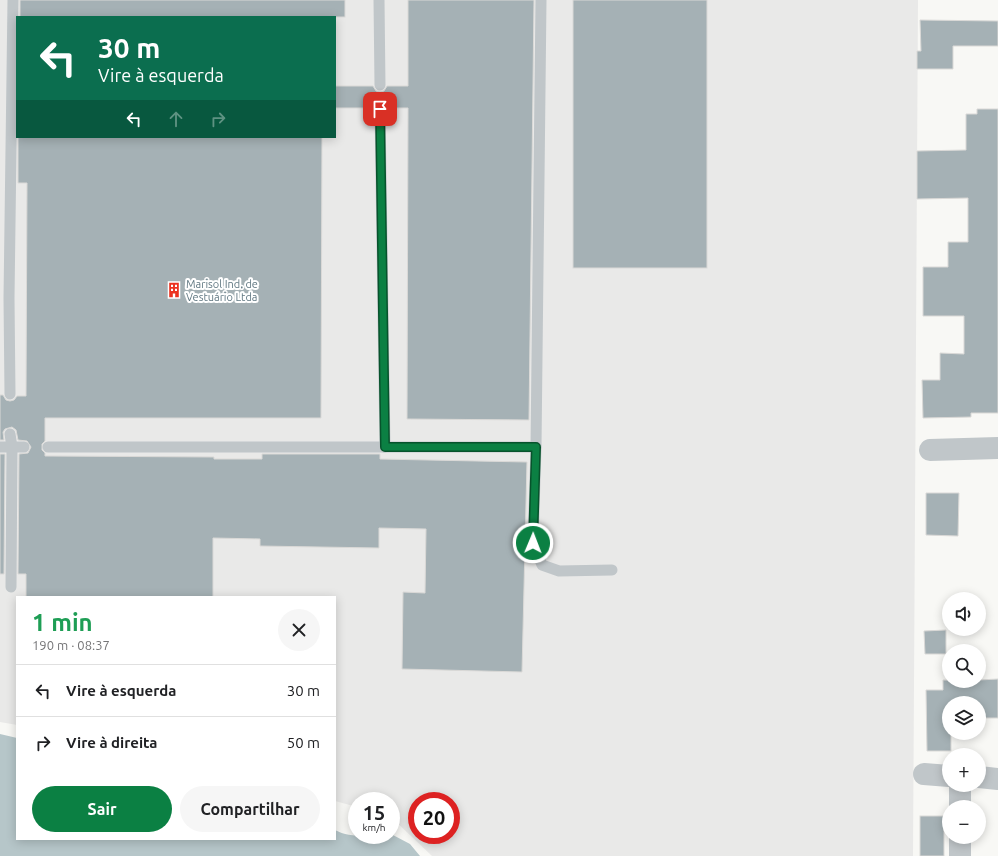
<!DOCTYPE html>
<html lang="pt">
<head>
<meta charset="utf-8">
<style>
  :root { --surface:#fff; --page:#f6f6f6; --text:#202124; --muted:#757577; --line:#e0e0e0; --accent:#0b8043 }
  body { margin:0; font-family:Ubuntu,sans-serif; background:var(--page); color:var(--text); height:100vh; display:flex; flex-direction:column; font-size:15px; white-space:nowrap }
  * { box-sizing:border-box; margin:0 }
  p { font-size:13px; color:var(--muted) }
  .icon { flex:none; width:22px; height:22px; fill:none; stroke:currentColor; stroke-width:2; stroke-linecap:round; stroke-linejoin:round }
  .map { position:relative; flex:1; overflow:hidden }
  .drawer { position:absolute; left:16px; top:596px; width:320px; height:244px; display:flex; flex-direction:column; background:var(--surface); border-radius:0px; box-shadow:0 2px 10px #0003 }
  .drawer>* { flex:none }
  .top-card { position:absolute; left:16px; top:16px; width:320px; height:122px; border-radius:0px; box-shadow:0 2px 10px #0003; background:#0b6e4f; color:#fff; overflow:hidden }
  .controls { position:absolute; left:942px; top:592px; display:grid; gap:8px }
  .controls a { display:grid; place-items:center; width:44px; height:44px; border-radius:50%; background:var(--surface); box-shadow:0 2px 10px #0003; font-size:20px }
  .speed { position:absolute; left:348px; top:792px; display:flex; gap:8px; font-size:20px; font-weight:700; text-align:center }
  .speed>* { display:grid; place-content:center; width:52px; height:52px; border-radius:50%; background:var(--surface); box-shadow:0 2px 10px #0003; line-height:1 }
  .speed small { font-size:10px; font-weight:400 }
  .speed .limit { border:6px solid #d22; background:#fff; color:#111 }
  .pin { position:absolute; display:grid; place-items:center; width:34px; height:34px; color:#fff; margin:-17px; border-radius:8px; box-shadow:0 2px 6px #0006 }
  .me { position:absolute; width:44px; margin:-22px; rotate:1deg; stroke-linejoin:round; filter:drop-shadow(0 0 3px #0008) }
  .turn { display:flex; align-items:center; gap:14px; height:84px; padding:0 16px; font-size:18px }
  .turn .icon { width:52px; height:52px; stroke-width:2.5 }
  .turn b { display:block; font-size:28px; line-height:34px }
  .lanes { display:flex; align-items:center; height:38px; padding:0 16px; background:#0003; justify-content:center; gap:20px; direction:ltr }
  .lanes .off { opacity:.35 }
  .round { display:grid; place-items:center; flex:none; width:42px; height:42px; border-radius:21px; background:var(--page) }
  .overview { display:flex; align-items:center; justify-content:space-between; height:68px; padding:0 16px }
  h1 { font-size:24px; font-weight:700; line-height:30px; color:#1e9e55 }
  .cta { display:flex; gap:8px; margin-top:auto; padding:8px 16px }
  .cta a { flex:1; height:46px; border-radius:24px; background:var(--accent); color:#fff; font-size:16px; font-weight:700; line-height:46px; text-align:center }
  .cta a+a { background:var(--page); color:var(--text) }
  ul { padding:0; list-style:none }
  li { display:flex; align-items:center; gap:12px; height:52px; padding:0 16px; border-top:1px solid var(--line) }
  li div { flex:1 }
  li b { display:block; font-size:15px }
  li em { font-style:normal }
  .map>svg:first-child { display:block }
  .built { fill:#e9e9e8; fill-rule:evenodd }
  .water { fill:#b6c6c9 }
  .building { fill:#a5b1b5; stroke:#dad9d7 }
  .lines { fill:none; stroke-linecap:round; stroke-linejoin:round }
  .service { stroke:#c0c6c9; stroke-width:11 }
  .minor { stroke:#c0c6c9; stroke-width:22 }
  .route-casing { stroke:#07532c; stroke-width:10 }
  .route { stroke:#0b8043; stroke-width:7 }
  .labels { text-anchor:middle; stroke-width:4; stroke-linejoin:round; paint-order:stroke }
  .poi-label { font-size:11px; fill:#617882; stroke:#fff; text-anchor:start }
</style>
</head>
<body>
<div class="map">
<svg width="998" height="856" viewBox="0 0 998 856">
  <rect width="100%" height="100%" fill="#f8f8f5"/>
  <path class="built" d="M 0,0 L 918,0 L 913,856 L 432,856 L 391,817 L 391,801 L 357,801 L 357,807 L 335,801 L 335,597 L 17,597 L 17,725 L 0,722 ZM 17,17 L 335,17 L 335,137 L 17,137 ZM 417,801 L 451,801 L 451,835 L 417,835 Z"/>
  <path class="water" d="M 0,734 L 17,738 L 17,839 L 335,839 L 335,830 C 351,839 373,835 391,835 L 391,834 L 410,844 L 420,856 L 0,856 Z"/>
  <g class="building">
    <rect x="20" y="0" width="325" height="17"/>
    <polygon points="408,0 534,0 529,420 407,419 408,108 387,108 384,103 380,102 376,103 373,108 335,108 335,86 373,86 376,91 380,92 384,91 387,86 408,86"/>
    <rect x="573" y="0" width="134" height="268"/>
    <polygon points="920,20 998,21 998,46 953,46 953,69 917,69 917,51 921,51"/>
    <polygon points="977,109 998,109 998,413 971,413 971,417 923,418 922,380 940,380 940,353 964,354 964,316 923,316 923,267 948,267 948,242 968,242 968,198 917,199 917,151 966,150 966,114 977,114"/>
    <polygon points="18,137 322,137 321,418 45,418 45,441 42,444 42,450 45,453 45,456 214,457 214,459 262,459 262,454 380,454 380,459 527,462 522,672 402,669 403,592 425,593 426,529 379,528 379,548 260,546 260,539 213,538 213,597 26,597 26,574 18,574 19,454 28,453 31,447 27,441 18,440 16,430 12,427 5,429 3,432 4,440 0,440 0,395 3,395 6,400 10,401 14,400 17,396 26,396 27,183 18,183"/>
    <polygon points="0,454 5,454 4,574 0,574"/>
    <polygon points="926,493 959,493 958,536 926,535"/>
    <polygon points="946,630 946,654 925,654 924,631"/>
    <polygon points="998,679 998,718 979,718 979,703 949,703 949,733 951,733 951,751 927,751 926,690 943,690 943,680 979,681 979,680"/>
    <rect x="920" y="816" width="24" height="40"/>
  </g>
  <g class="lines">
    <g class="service">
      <polyline points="379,0 380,85"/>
      <polyline points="541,0 536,447 533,543 542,565 559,571 612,570"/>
      <polyline points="380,109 385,447"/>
      <polyline points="10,394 9,298 13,0"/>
      <polyline points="10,434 12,447 11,587"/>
      <polyline points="0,447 24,447"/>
      <polyline points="48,447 536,447"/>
    </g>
    <g class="minor">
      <polyline points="930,450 998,448"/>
      <polyline points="924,774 949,776"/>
      <polyline points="979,777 998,779"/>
      <polyline points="960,807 960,785"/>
      <polyline points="960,856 960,837"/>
    </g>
  </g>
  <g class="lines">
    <g class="route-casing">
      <polyline id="route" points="380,109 385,447 536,447 533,543"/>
    </g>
    <use href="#route" class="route"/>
  </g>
  <defs>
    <g id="building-bare" transform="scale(1.2)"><path d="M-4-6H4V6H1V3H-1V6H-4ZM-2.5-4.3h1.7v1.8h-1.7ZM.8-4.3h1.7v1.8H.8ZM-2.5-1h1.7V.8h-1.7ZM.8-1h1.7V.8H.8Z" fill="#ec3220" stroke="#fff" stroke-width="2.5" paint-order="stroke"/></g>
  </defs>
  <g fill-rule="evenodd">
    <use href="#building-bare" x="174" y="290"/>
  </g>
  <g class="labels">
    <g class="poi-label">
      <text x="186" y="288">Marisol Ind. de<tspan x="186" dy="13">Vestuário Ltda</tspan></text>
    </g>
  </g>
</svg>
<div class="controls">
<a><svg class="icon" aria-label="sound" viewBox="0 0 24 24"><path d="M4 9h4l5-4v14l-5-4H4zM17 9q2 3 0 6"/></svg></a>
<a><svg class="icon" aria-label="search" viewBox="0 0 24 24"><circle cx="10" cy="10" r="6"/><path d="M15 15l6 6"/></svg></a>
<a><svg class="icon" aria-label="layers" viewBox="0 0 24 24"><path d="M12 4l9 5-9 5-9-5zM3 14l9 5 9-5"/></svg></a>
<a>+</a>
<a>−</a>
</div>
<div class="speed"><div>15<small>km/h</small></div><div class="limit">20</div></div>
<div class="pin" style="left:380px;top:109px;background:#d93025"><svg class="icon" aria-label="arrive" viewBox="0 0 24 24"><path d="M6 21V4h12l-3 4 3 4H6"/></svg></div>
<svg class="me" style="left:533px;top:543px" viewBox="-20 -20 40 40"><circle r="17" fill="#0b8043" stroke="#fff" stroke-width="3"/><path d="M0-11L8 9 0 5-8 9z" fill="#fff"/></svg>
<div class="top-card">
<div class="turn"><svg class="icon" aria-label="left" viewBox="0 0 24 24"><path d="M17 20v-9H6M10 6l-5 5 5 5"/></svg><div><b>30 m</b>Vire à esquerda</div></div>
<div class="lanes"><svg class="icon" aria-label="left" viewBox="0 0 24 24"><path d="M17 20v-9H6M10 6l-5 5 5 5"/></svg><svg class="icon off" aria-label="ahead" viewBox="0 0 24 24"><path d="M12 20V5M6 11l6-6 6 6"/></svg><svg class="icon off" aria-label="right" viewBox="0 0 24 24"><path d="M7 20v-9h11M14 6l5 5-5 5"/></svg></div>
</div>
<section class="drawer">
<div class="overview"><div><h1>1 min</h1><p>190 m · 08:37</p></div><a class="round"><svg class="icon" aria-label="close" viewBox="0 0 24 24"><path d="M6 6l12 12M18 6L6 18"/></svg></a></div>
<ul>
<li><svg class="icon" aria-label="left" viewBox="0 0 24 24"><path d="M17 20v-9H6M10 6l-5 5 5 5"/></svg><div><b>Vire à esquerda</b></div><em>30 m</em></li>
<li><svg class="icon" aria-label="right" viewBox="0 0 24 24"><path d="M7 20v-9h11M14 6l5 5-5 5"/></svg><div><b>Vire à direita</b></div><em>50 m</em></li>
</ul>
<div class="cta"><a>Sair</a><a>Compartilhar</a></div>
</section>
</div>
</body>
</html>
